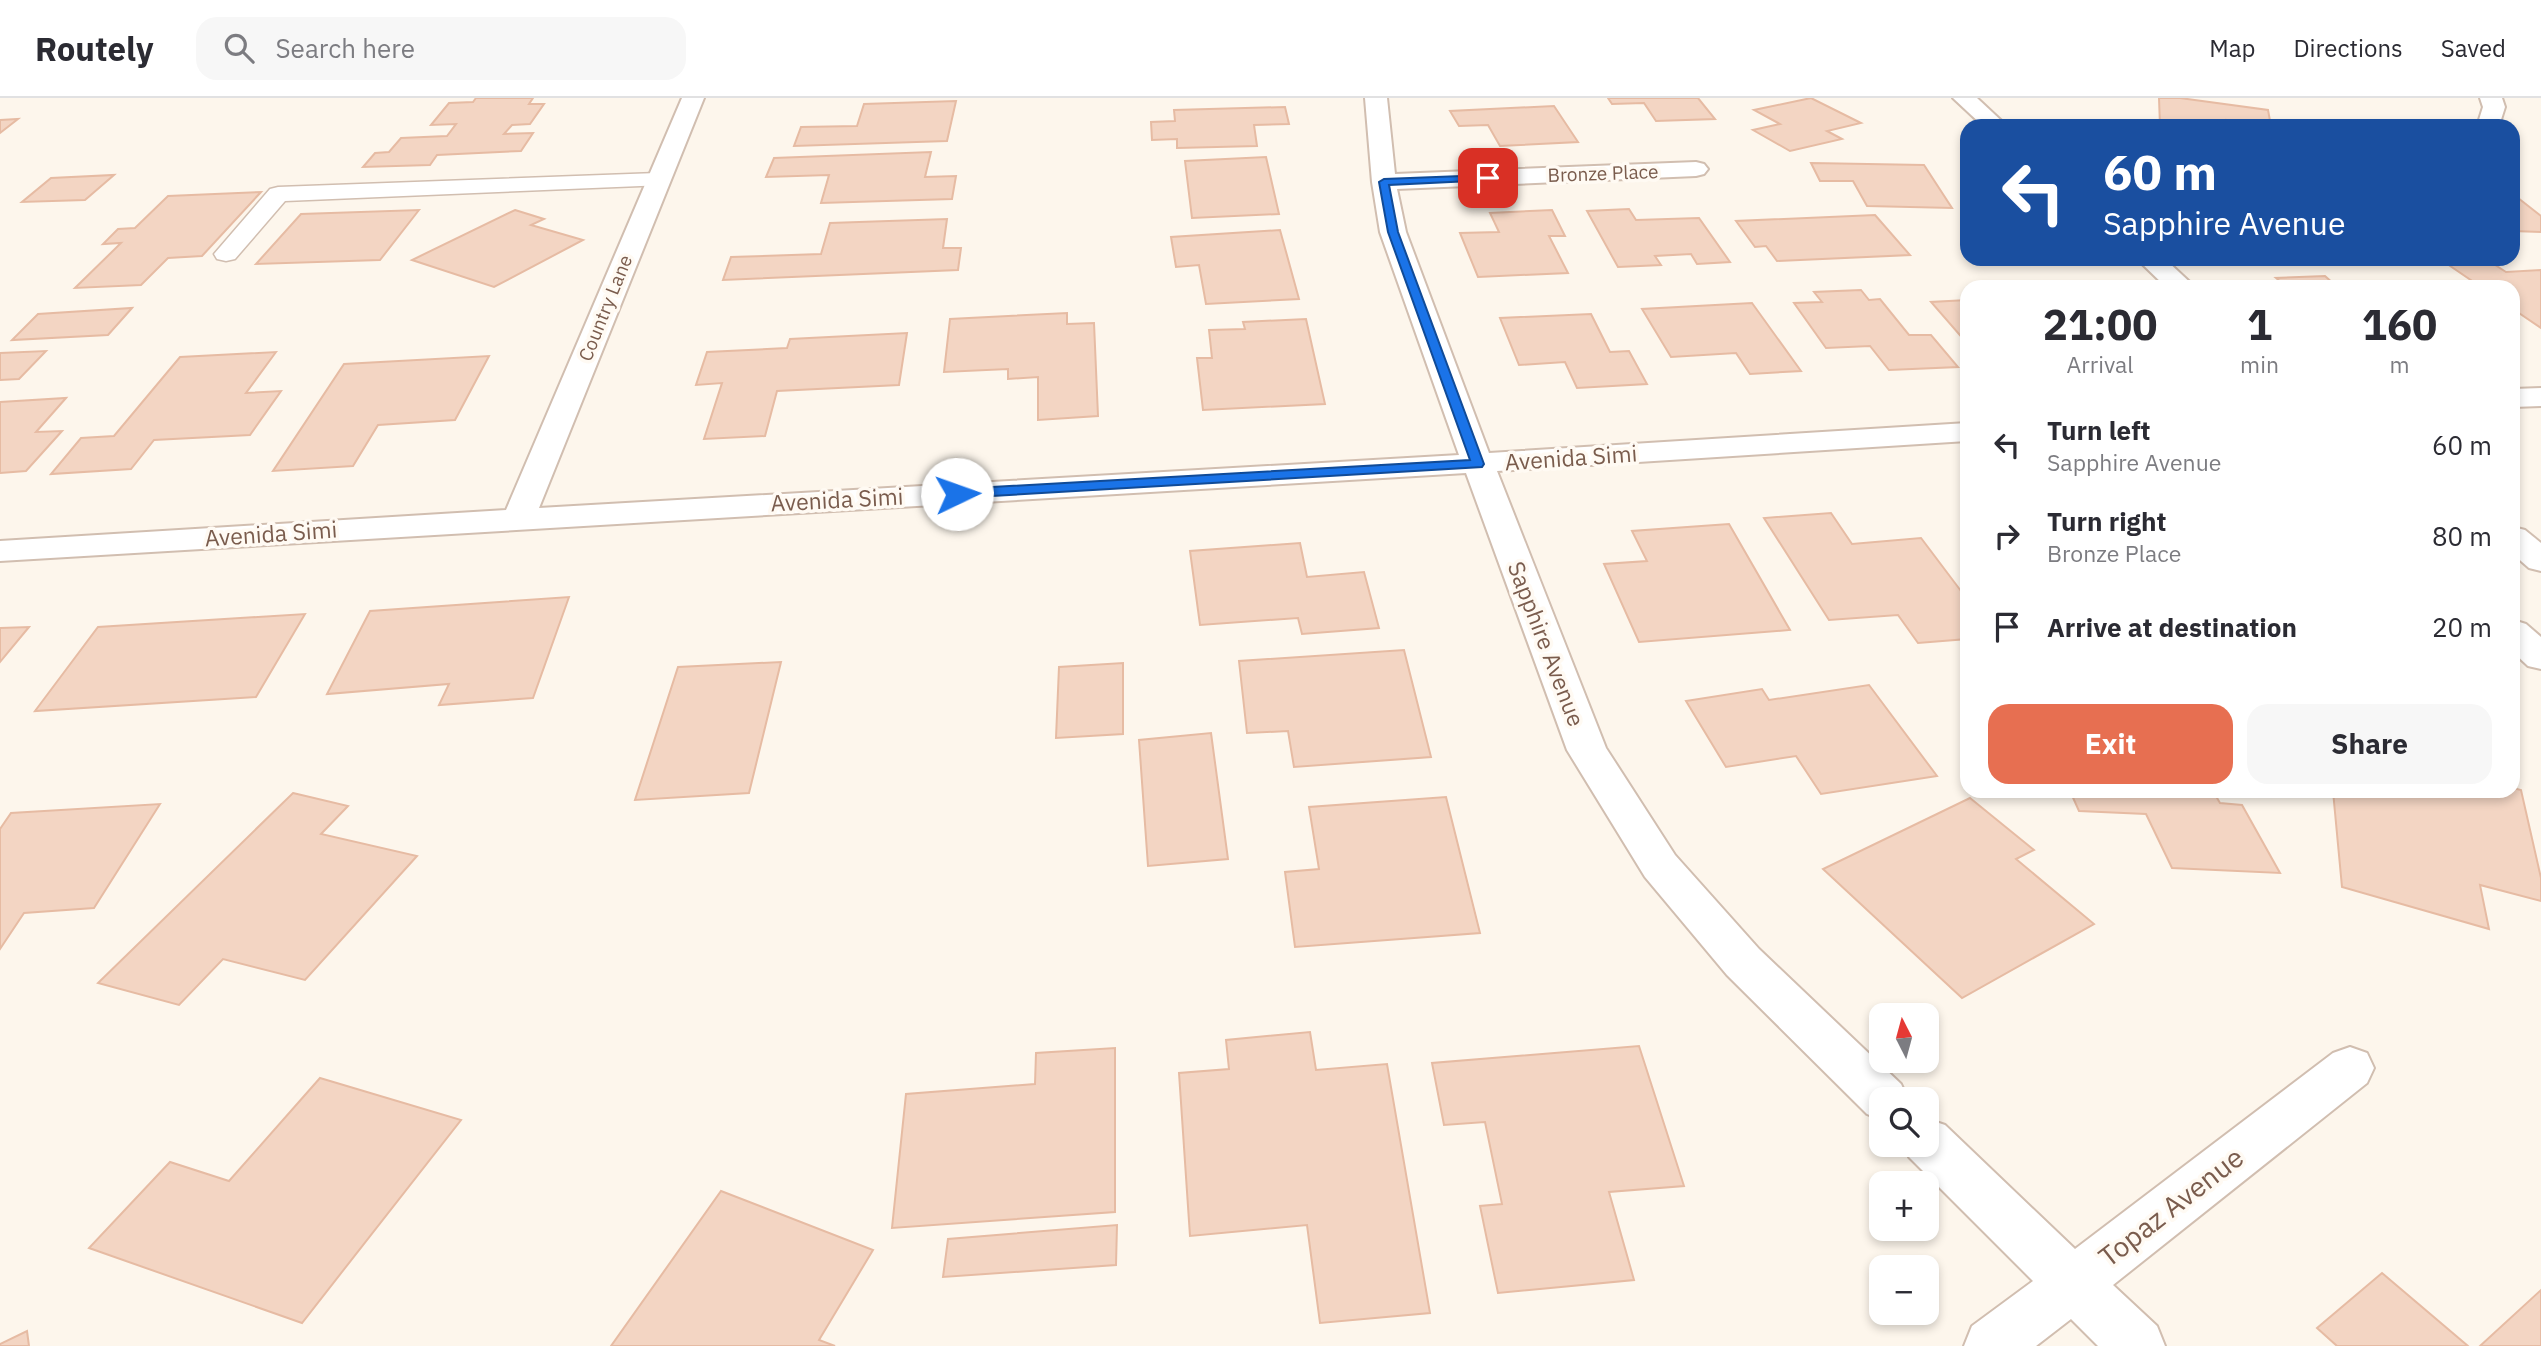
<!DOCTYPE html>
<html lang="en">
<head>
<meta charset="utf-8">
<style>
  :root { --surface:#fff; --page:#f7f7f7; --text:#2b2b33; --muted:#7c7c81; --line:#e1e1e2; --accent:#e76f51 }
  body { margin:0; font-family:"IBM Plex Sans",sans-serif; background:var(--page); color:var(--text); height:100vh; display:flex; flex-direction:column; font-size:26px; white-space:nowrap }
  * { box-sizing:border-box; margin:0 }
  p { font-size:23px; color:var(--muted) }
  .icon { flex:none; width:38px; height:38px; fill:none; stroke:currentColor; stroke-width:2; stroke-linecap:round; stroke-linejoin:round }
  .map { position:relative; flex:1; overflow:hidden }
  .drawer { position:absolute; left:1960px; top:182px; width:560px; height:518px; display:flex; flex-direction:column; background:var(--surface); border-radius:21px; box-shadow:0 4px 10px #0003 }
  .drawer>* { flex:none }
  .guide { position:absolute; left:1960px; top:21px; width:560px; height:147px; border-radius:21px; box-shadow:0 4px 10px #0003; background:#1a4fa0; color:#fff; overflow:hidden }
  .needle { width:46px; rotate:354deg }
  .tools { position:absolute; left:1869px; top:905px; display:grid; gap:14px }
  .tools a { display:grid; place-items:center; width:70px; height:70px; border-radius:14px; background:var(--surface); box-shadow:0 4px 10px #0003; font-size:35px }
  .pin { position:absolute; display:grid; place-items:center; width:60px; height:60px; color:#fff; margin:-30px; border-radius:14px; box-shadow:0 4px 10px #0006 }
  .me { position:absolute; width:77px; margin:-38px; rotate:87deg; stroke-linejoin:round; filter:drop-shadow(0 0 5px #0008) }
  .turn { display:flex; align-items:center; gap:24px; height:147px; padding:0 28px; font-size:32px }
  .turn .icon { width:91px; height:91px; stroke-width:2.5 }
  .turn b { display:block; font-size:49px; line-height:60px }
  .eta { display:flex; justify-content:space-evenly; align-items:center; height:119px; text-align:center }
  .eta b { font-size:42px; font-weight:700; line-height:49px }
  .button { display:flex; gap:14px; margin-top:auto; padding:14px 28px }
  .button a { flex:1; height:80px; border-radius:21px; background:var(--accent); color:#fff; font-size:28px; font-weight:700; line-height:80px; text-align:center }
  .button a+a { background:var(--page); color:var(--text) }
  ul { padding:0; list-style:none }
  li { display:flex; align-items:center; gap:21px; height:91px; padding:0 28px }
  li div { flex:1 }
  li b { display:block; font-size:26px }
  li em { font-style:normal }
  header { display:flex; align-items:center; gap:42px; box-sizing:border-box; height:98px; padding:0 35px; background:var(--surface); border-bottom:2px solid var(--line) }
  header strong { font-size:33px }
  nav { display:flex; gap:38px; margin-inline-start:auto; font-size:24px }
  .search { width:490px; height:63px; background:var(--page); display:flex; align-items:center; gap:18px; box-sizing:border-box; padding:0 24px; border-radius:21px; color:var(--muted); font-size:26px }
  .map>svg:first-child { display:block }
  .building { fill:#f3d5c3; stroke:#e6bba3; stroke-width:2 }
  .lines { fill:none; stroke-linecap:round; stroke-linejoin:round }
  .service-casing { stroke:#d1beb0; stroke-width:3 }
  .minor-casing { stroke:#d1beb0; stroke-width:4 }
  .tertiary-casing { stroke:#d1beb0; stroke-width:4 }
  .service { fill:#fff; fill-rule:evenodd }
  .minor { fill:#fff; fill-rule:evenodd }
  .tertiary { fill:#fff; fill-rule:evenodd }
  .route { fill:#1a73e8; stroke:#114b97; stroke-width:2 }
  .labels { text-anchor:middle; stroke-width:7; stroke-linejoin:round; paint-order:stroke }
  .far-street-label { font-size:19px; fill:#7a5c4d; stroke:#fffaf3 }
  .street-label { font-size:23px; fill:#7a5c4d; stroke:#fffaf3 }
  .near-street-label { font-size:28px; fill:#7a5c4d; stroke:#fffaf3 }
</style>
</head>
<body>
<header>
<strong>Routely</strong>
<div class="search"><svg class="icon" aria-label="search" viewBox="0 0 24 24"><circle cx="10" cy="10" r="6"/><path d="M15 15l6 6"/></svg>Search here</div>
<nav><a>Map</a><a>Directions</a><a>Saved</a></nav>
</header>
<div class="map">
<svg width="2541" height="1248" viewBox="0 0 2541 1248">
  <rect width="100%" height="100%" fill="#fdf6ec"/>
  <g class="building">
    <polygon points="476,0 533,0 529,6 544,6 530,26 512,27 504,36 533,35 521,53 437,57 430,67 363,69 375,55 389,54 401,40 447,38 456,26 431,27 449,5 473,4"/>
    <polygon points="1608,0 1698,0 1715,21 1656,23 1644,5 1612,6"/>
    <polygon points="1811,0 1861,25 1827,33 1842,41 1790,53 1753,32 1780,26 1754,12"/>
    <polygon points="2159,0 2180,0 2268,12 2271,28 2226,22 2226,28 2160,28"/>
    <polygon points="956,3 947,43 794,48 801,29 857,28 864,6"/>
    <polygon points="1554,8 1578,44 1500,48 1488,27 1459,28 1450,13"/>
    <polygon points="1285,9 1289,26 1254,27 1257,48 1177,50 1177,41 1152,42 1151,24 1175,23 1174,12"/>
    <polygon points="18,21 0,35 0,22"/>
    <polygon points="931,54 925,79 956,78 952,101 821,105 829,77 766,79 774,60"/>
    <polygon points="1266,59 1279,116 1192,120 1185,63"/>
    <polygon points="1811,65 1924,67 1952,110 1867,108 1853,83 1820,83"/>
    <polygon points="114,77 85,102 22,104 51,80"/>
    <polygon points="261,94 202,158 168,160 141,187 75,190 121,145 103,146 118,131 135,130 168,98"/>
    <polygon points="2513,96 2541,118 2541,134 2513,133"/>
    <polygon points="1629,111 1636,122 1699,120 1730,164 1697,166 1691,156 1655,158 1661,167 1618,169 1587,113"/>
    <polygon points="419,112 380,162 256,166 301,116"/>
    <polygon points="515,112 544,121 531,127 583,142 494,189 412,162"/>
    <polygon points="1552,112 1565,138 1549,138 1568,175 1478,179 1460,135 1499,134 1490,115"/>
    <polygon points="1875,117 1910,157 1777,163 1766,148 1755,149 1736,123"/>
    <polygon points="947,121 943,150 961,150 958,172 723,182 731,159 821,156 830,125"/>
    <polygon points="1280,132 1299,201 1206,206 1199,167 1176,169 1171,139"/>
    <polygon points="2440,161 2486,161 2506,174 2541,172 2541,230 2513,211 2513,189 2481,189"/>
    <polygon points="2325,178 2335,187 2421,183 2429,189 2287,189 2276,180"/>
    <polygon points="1861,192 1869,202 1880,201 1909,237 1931,237 1958,269 1889,272 1870,248 1826,250 1794,205 1822,204 1814,194"/>
    <polygon points="1967,202 1967,243 1965,243 1931,204"/>
    <polygon points="1752,205 1801,273 1750,276 1736,255 1671,259 1642,211"/>
    <polygon points="132,210 108,237 12,242 38,216"/>
    <polygon points="1067,215 1067,226 1094,225 1098,318 1038,322 1038,279 1008,281 1008,271 944,274 950,221"/>
    <polygon points="1591,216 1610,254 1629,253 1647,286 1577,290 1565,264 1519,267 1500,220"/>
    <polygon points="1306,221 1325,306 1203,312 1197,260 1212,260 1209,232 1245,231 1243,224"/>
    <polygon points="907,235 899,287 777,293 765,338 704,341 722,285 696,287 707,254 787,250 790,241"/>
    <polygon points="46,253 19,281 0,282 0,255"/>
    <polygon points="276,254 246,295 281,293 250,337 154,342 131,371 51,376 81,340 114,338 180,259"/>
    <polygon points="489,258 455,322 378,327 353,368 273,373 344,266"/>
    <polygon points="66,300 36,334 62,333 26,373 0,375 0,304"/>
    <polygon points="1831,415 1852,446 1921,440 1967,501 1967,518 1964,518 1967,522 1967,541 1918,545 1898,517 1829,522 1764,420"/>
    <polygon points="1729,426 1790,532 1639,544 1604,466 1647,463 1632,433"/>
    <polygon points="1300,445 1307,479 1364,474 1379,530 1302,536 1298,520 1200,527 1190,453"/>
    <polygon points="569,499 533,600 439,607 449,586 327,596 370,513"/>
    <polygon points="305,516 256,599 35,613 98,529"/>
    <polygon points="29,529 0,564 0,530"/>
    <polygon points="1404,552 1431,659 1294,669 1288,633 1247,635 1239,563"/>
    <polygon points="781,564 749,695 635,702 678,569"/>
    <polygon points="1123,565 1123,636 1056,640 1059,569"/>
    <polygon points="1869,587 1937,678 1821,696 1796,658 1726,669 1686,603 1762,591 1769,602"/>
    <polygon points="1211,635 1228,761 1148,768 1139,642"/>
    <polygon points="2513,690 2521,692 2541,780 2541,803 2480,787 2489,831 2342,789 2333,693 2513,693"/>
    <polygon points="2070,693 2213,693 2220,705 2242,707 2280,775 2172,770 2146,716 2079,713"/>
    <polygon points="293,695 348,708 321,736 417,758 305,882 223,861 179,907 98,885"/>
    <polygon points="1446,699 1480,835 1295,849 1285,774 1319,771 1309,709"/>
    <polygon points="1970,700 2034,752 2016,761 2094,826 1962,900 1823,771"/>
    <polygon points="160,706 94,810 24,815 0,851 0,731 11,715"/>
    <polygon points="1310,934 1316,972 1387,966 1430,1215 1320,1225 1307,1127 1190,1138 1179,975 1229,971 1226,942"/>
    <polygon points="1639,948 1684,1088 1609,1094 1634,1182 1498,1195 1480,1108 1502,1106 1485,1024 1444,1027 1432,965"/>
    <polygon points="1115,950 1115,1114 892,1130 906,996 1035,986 1036,955"/>
    <polygon points="320,980 461,1022 302,1225 89,1150 170,1064 229,1083"/>
    <polygon points="721,1093 873,1152 819,1242 835,1248 611,1248"/>
    <polygon points="1117,1127 1116,1167 943,1179 948,1141"/>
    <polygon points="2382,1175 2468,1248 2337,1248 2317,1230"/>
    <polygon points="2541,1192 2541,1248 2480,1248"/>
    <polygon points="27,1233 29,1248 0,1248 0,1246"/>
  </g>
  <g class="lines">
    <g class="service-casing">
      <polygon id="service" points="657,75 665,77 668,82 665,87 285,103 235,161 226,163 217,161 214,156 270,91 278,89"/>
    </g>
    <g class="minor-casing">
      <g id="minor">
        <polygon points="682,0 704,0 539,410 1459,357 1380,134 1372,84 1365,0 1387,0 1395,76 1696,64 1704,66 1708,71 1704,76 1696,78 1397,91 1406,134 1489,355 1967,325 1967,343 1497,373 1606,650 1675,757 1759,851 1901,986 1908,1001 1881,1001 1881,1022 1867,1016 1727,877 1645,779 1567,652 1466,375 0,463 0,443 506,412"/>
        <polygon points="2480,0 2502,0 2505,9 2499,28 2477,28 2483,9"/>
        <polygon points="2541,290 2541,308 2513,309 2513,291"/>
        <polygon points="2350,949 2367,955 2374,970 2367,985 2113,1187 2157,1228 2165,1248 2098,1248 2071,1221 2036,1248 1964,1248 1972,1228 2033,1183 1909,1059 1904,1046 1927,1046 1927,1021 1945,1027 2075,1151 2333,955"/>
      </g>
    </g>
    <g class="tertiary-casing">
      <g id="tertiary">
        <polygon points="1953,0 1977,0 2007,28 1983,28"/>
        <polygon points="2137,161 2165,161 2195,189 2166,189"/>
        <polygon points="2513,429 2525,432 2541,445 2541,473 2529,470 2513,456"/>
        <polygon points="2513,522 2526,526 2541,539 2541,571 2528,568 2513,554"/>
      </g>
    </g>
    <use href="#service" class="service"/>
    <use href="#minor" class="minor"/>
    <use href="#tertiary" class="tertiary"/>
  </g>
  <polygon class="route" points="1488,77 1491,78 1491,82 1389,87 1398,134 1484,366 1482,369 957,400 950,396 957,391 1470,362 1388,134 1379,84 1384,81"/>
  <g class="labels">
    <g class="far-street-label">
      <text transform="translate(1603 75) rotate(-2)" y="7">Bronze Place</text>
      <text transform="translate(605 210) rotate(-68)" y="7">Country Lane</text>
    </g>
    <g class="street-label">
      <text transform="translate(1571 360) rotate(-4)" y="8">Avenida Simi</text>
      <text transform="translate(837 402) rotate(-3)" y="8">Avenida Simi</text>
      <text transform="translate(271 436) rotate(-4)" y="8">Avenida Simi</text>
      <text transform="translate(1546 546) rotate(69)" y="8">Sapphire Avenue</text>
    </g>
    <g class="near-street-label">
      <text transform="translate(2171 1109) rotate(-38)" y="10">Topaz Avenue</text>
    </g>
  </g>
</svg>
<div class="tools">
<a><svg class="needle" viewBox="-14 -14 28 28"><path d="M0-13l5 13h-10z" fill="#e53935"/><path d="M0 13l5-13h-10z" fill="#7c7c81"/></svg></a>
<a><svg class="icon" aria-label="search" viewBox="0 0 24 24"><circle cx="10" cy="10" r="6"/><path d="M15 15l6 6"/></svg></a>
<a>+</a>
<a>−</a>
</div>
<div class="pin" style="left:1488px;top:80px;background:#d93025"><svg class="icon" aria-label="arrive" viewBox="0 0 24 24"><path d="M6 21V4h12l-3 4 3 4H6"/></svg></div>
<svg class="me" style="left:957px;top:396px" viewBox="-20 -20 40 40"><circle r="19" fill="#fff"/><path d="M0-13L10 11 0 6-10 11z" fill="#1a73e8"/></svg>
<div class="guide">
<div class="turn"><svg class="icon" aria-label="left" viewBox="0 0 24 24"><path d="M17 20v-9H6M10 6l-5 5 5 5"/></svg><div><b>60 m</b>Sapphire Avenue</div></div>
</div>
<section class="drawer">
<div class="eta">
<div><b>21:00</b><p>Arrival</p></div>
<div><b>1</b><p>min</p></div>
<div><b>160</b><p>m</p></div>
</div>
<ul>
<li><svg class="icon" aria-label="left" viewBox="0 0 24 24"><path d="M17 20v-9H6M10 6l-5 5 5 5"/></svg><div><b>Turn left</b><p>Sapphire Avenue</p></div><em>60 m</em></li>
<li><svg class="icon" aria-label="right" viewBox="0 0 24 24"><path d="M7 20v-9h11M14 6l5 5-5 5"/></svg><div><b>Turn right</b><p>Bronze Place</p></div><em>80 m</em></li>
<li><svg class="icon" aria-label="arrive" viewBox="0 0 24 24"><path d="M6 21V4h12l-3 4 3 4H6"/></svg><div><b>Arrive at destination</b></div><em>20 m</em></li>
</ul>
<div class="button"><a>Exit</a><a>Share</a></div>
</section>
</div>
</body>
</html>
